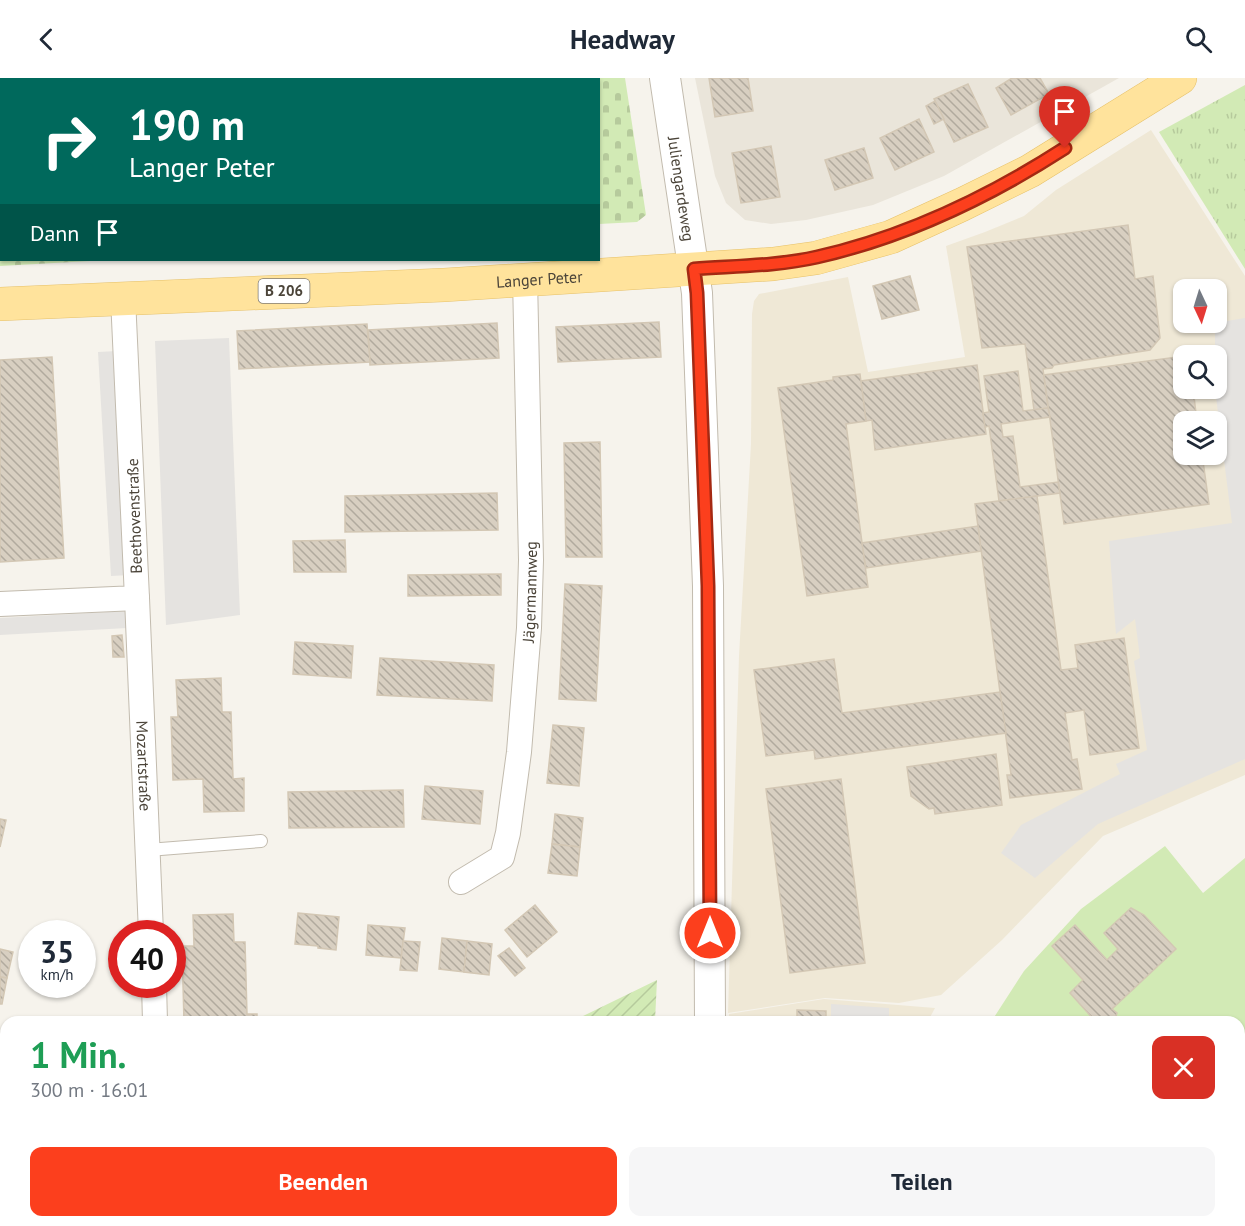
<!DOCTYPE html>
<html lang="de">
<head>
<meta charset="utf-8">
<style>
  :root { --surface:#fff; --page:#f6f6f7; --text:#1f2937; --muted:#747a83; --accent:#fc3f1d }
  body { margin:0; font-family:"PT Sans",sans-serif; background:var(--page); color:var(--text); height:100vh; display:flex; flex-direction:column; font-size:22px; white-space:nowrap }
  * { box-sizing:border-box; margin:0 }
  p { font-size:20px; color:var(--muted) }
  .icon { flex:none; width:33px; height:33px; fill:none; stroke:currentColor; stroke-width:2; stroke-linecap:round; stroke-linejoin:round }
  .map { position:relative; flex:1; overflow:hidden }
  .sheet { position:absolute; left:0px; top:938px; width:1245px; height:212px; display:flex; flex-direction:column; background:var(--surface); border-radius:18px 18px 0 0; box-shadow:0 2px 4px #0004 }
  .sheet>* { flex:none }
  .banner { position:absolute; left:0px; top:0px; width:600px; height:183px; box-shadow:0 2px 4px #0004; background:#00695c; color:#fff; overflow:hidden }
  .needle { width:39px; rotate:176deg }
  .fabs { position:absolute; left:1173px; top:201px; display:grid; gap:12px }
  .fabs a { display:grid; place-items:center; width:54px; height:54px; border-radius:12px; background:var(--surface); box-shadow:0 2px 4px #0004; font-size:30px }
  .speed { position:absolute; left:18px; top:842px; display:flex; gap:12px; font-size:30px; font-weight:700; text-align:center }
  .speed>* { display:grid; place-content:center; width:78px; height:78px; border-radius:50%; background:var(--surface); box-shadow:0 2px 4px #0004; line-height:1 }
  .speed small { font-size:15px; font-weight:400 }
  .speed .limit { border:9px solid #d22; background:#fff; color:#111 }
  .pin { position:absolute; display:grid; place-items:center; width:51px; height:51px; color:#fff; margin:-62px -26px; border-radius:50% 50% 50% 0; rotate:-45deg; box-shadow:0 0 6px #0007 }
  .pin .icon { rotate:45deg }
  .me { position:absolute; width:66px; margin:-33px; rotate:0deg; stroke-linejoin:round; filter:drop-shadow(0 0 4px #0008) }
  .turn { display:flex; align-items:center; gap:21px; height:126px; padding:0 30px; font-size:27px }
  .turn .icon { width:78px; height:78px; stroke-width:2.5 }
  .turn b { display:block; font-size:42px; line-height:51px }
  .then { display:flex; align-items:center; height:57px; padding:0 30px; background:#0003; gap:12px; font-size:22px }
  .round { display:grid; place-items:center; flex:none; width:63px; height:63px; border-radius:12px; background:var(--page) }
  .overview { display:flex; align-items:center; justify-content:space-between; height:102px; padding:0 30px }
  h1 { font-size:36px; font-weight:700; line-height:45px; color:#1e9e55 }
  .cta { display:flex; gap:12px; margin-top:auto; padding:12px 30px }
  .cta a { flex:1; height:69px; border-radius:12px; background:var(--accent); color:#fff; font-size:24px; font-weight:700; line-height:69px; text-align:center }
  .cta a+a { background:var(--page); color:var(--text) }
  header { display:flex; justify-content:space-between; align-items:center; height:78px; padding:0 30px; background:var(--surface); font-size:27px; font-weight:700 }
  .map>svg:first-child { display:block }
  .residential { fill:#eae5da }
  .education { fill:#efe8d6; fill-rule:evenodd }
  .grass { fill:url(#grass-tufts) }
  .forest { fill:url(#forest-firs) }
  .cemetery { fill:url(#cemetery-stones) }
  .garden { fill:url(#garden-furrows) }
  .pitch { fill:#d2eab5 }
  .parking { fill:#e5e3e0 }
  .building { fill:url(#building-back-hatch); stroke:#d3c7b4; stroke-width:1.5 }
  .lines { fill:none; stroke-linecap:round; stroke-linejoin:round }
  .service-casing { stroke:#c2bbae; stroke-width:14 }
  .minor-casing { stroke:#c2bbae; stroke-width:26 }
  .tertiary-casing { stroke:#c2bbae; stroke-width:32 }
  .primary-casing { stroke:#e6c16a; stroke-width:34 }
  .service { stroke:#fff; stroke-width:12 }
  .minor { stroke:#fff; stroke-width:24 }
  .tertiary { stroke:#fff; stroke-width:30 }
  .primary { stroke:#ffe39c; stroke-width:33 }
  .route-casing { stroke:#a42913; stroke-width:15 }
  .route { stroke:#fc3f1d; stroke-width:10 }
  .labels { text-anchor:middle; stroke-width:6; stroke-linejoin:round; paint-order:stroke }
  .shield { fill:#fff; stroke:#817c74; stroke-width:1.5 }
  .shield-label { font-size:15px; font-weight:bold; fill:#4b4439 }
  .street-label { font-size:16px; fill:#4b4439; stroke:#fff }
</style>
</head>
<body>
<header><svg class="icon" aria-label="back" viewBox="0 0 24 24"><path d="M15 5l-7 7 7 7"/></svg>Headway<svg class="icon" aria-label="search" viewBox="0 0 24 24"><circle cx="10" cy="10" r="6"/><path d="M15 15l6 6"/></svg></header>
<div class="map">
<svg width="1245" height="1148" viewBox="0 0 1245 1148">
  <defs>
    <pattern id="grass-tufts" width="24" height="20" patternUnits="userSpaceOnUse" patternTransform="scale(1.5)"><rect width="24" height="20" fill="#d2eab5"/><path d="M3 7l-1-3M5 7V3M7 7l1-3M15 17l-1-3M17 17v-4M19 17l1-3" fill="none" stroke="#b6ca9c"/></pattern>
    <pattern id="forest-firs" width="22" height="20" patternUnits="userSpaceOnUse" patternTransform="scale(1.5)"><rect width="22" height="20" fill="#d2eab5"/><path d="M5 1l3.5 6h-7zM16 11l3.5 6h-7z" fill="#b6ca9c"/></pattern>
    <pattern id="cemetery-stones" width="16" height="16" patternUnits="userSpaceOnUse" patternTransform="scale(1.5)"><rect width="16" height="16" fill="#d2eab5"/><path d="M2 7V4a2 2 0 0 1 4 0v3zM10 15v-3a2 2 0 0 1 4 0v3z" fill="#b6ca9c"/></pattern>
    <pattern id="garden-furrows" width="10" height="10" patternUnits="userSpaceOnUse" patternTransform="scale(1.5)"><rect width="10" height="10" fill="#d2eab5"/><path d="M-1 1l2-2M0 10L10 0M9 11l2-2" fill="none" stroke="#b6ca9c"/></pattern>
    <pattern id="building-back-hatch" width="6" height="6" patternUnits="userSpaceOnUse" patternTransform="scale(1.5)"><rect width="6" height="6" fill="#d8cfc1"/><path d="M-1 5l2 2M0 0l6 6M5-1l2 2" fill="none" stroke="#b1aa9e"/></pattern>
  </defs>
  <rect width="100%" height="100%" fill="#f6f3ec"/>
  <polygon class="residential" points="695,0 1119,0 944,98 873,127 806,142 771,146 745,142 726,125 715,98"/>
  <g class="education">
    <path d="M 1151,52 L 1245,198 L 1245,697 L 1103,758 L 1002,862 L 941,917 L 899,925 L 825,920 L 728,935 L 739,578 L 751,366 L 752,236 L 754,223 L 759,216 L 848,199 L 868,294 L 965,279 L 946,168 L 985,154 L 1024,138 L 1056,112 ZM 1184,212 L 1216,212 L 1216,244 L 1184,244 ZM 1184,278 L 1216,278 L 1216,310 L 1184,310 ZM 1184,344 L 1216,344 L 1216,376 L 1184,376 Z"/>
    <polygon points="824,921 935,930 928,943 729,944 729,936"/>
  </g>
  <polygon class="grass" points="1245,7 1245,191 1159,54"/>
  <polygon class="forest" points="1245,990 1245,1148 1058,1148 1064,1143 1239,1143 1239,995"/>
  <polygon class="cemetery" points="0,0 625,0 646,137 637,144 599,146 598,2 2,2 2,182 108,182 0,188"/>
  <g class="garden">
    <polygon points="657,902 655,943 572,943 581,939"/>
    <polygon points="312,1143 647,1143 647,1148 313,1148"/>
  </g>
  <g class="pitch">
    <polygon points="1165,768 1203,815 1245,780 1245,988 1239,992 1239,944 991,944 1024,893 1081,831"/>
    <polygon points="810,1143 1061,1143 1055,1148 804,1148"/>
  </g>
  <g class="parking">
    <polygon points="1245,240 1245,681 1098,746 1035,800 1001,775 1021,747 1120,696 1116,686 1147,672 1134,583 1140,580 1135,541 1116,556 1109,463 1232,445 1215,311 1215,245"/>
    <polygon points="229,260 240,537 166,547 155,263"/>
    <polygon points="117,273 130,497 111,498 98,274"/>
    <polygon points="127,533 127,550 0,557 0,540"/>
    <polygon points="831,926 889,930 889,943 831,943"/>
    <polygon points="18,1143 68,1143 57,1144 57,1148 18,1148"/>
  </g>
  <g class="building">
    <polygon points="709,0 748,0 753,33 715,39"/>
    <polygon points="1012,0 1040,0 1049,16 1011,37 996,10"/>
    <polygon points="968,6 988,49 954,64 934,21"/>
    <polygon points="935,23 944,41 934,46 926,28"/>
    <polygon points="919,41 934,74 895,92 880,60"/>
    <polygon points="771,68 780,119 741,125 732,75"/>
    <polygon points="864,70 873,100 835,112 825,82"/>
    <polygon points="1128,147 1135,201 1153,198 1160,260 1150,272 1054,287 1052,290 1043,291 1048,330 1034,332 1025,266 982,270 967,169"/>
    <polygon points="910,198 919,232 882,241 873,208"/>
    <polygon points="659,244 661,279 558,284 556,249"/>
    <polygon points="497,245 499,280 370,287 368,252"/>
    <polygon points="367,246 370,284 239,291 237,253"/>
    <polygon points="1184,278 1184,310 1193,310 1197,344 1184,344 1184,376 1202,376 1209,426 1064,446 1044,297"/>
    <polygon points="52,279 64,480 0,484 0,282"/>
    <polygon points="977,287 986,356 875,372 872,342 866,343 861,303"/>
    <polygon points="1018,293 1023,333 1048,330 1050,339 1001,346 1003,359 1013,358 1020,409 1058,404 1060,415 999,423 989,348 985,349 983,335 989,334 984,298"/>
    <polygon points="860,296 866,343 846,346 868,509 807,518 778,310 833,302 833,299"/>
    <polygon points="600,364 602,479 566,479 564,365"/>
    <polygon points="497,415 498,452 345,454 345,418"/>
    <polygon points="1037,418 1061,592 1078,590 1075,567 1124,560 1139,670 1090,677 1084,632 1065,635 1072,682 1077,681 1082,711 1010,720 1007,697 1011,697 975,426"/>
    <polygon points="978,448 981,473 866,490 862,465"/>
    <polygon points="345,462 346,494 294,494 293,463"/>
    <polygon points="501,496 501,517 408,518 408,497"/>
    <polygon points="565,506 602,508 596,623 559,621"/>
    <polygon points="122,557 124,579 113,579 112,558"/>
    <polygon points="295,564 353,568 351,600 293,596"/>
    <polygon points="380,580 494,587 492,623 377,617"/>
    <polygon points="834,581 842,635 1000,614 1006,655 815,681 814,672 766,678 754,592"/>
    <polygon points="221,600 222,634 231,634 233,701 244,700 244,733 204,734 203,701 173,702 171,639 178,639 176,602"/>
    <polygon points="553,647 584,650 579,708 547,705"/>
    <polygon points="996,676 1002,727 935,736 934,730 929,731 911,718 907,689"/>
    <polygon points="841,701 865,885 790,895 766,711"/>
    <polygon points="425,708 483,713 480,746 422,741"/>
    <polygon points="403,712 404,749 289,750 288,714"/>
    <polygon points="555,736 583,740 580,769 552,766"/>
    <polygon points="0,741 6,742 0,769"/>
    <polygon points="552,766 580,769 577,798 548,795"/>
    <polygon points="535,827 557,854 527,879 505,852"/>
    <polygon points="1131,830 1144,837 1176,871 1112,931 1117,935 1114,944 1096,944 1070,915 1083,902 1052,868 1075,847 1107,882 1118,871 1104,855"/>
    <polygon points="298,835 339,839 336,872 318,870 318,868 295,866"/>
    <polygon points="233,836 234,864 245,864 247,936 257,936 257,944 184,944 182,868 194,868 193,837"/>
    <polygon points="368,847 405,850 401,880 366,877"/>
    <polygon points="442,860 467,863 464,894 439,891"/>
    <polygon points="403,863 420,864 417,893 400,892"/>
    <polygon points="467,863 492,866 489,897 464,894"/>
    <polygon points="509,870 525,890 515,898 498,878"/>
    <polygon points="0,871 13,874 7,900 0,899"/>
    <polygon points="0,899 7,900 2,926 0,926"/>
    <polygon points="797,932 826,933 826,944 760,944 797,943"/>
    <polygon points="0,983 6,983 6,1038 6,1036 0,1036"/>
    <polygon points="158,1143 171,1143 162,1148"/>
    <polygon points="171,1143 205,1143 206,1144 199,1148 162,1148"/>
    <polygon points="208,1143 222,1143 225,1148 199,1148"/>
  </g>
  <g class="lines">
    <g class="service-casing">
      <polyline id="service" points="148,772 261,763"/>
    </g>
    <g class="minor-casing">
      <g id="minor">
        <path id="s1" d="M 137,520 L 151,855"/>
        <polyline points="0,526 137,520 123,220"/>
        <path id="s2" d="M 461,804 L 502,779 L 508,755 L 519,674 L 529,550 L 531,482 L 525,200"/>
        <polyline points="154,906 155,944"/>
        <polyline points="0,1079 6,1078"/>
      </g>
    </g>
    <g class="tertiary-casing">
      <g id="tertiary">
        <path id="s3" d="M 665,0 L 697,215 L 708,508 L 710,944"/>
        <polyline points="700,1148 700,1143"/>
      </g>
    </g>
    <g class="primary-casing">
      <g id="primary">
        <path id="s4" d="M 0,226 L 444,207 L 773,186 L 816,180 L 891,159 L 961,127 L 1030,93 L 1180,0"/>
      </g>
    </g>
    <use href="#service" class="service"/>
    <use href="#minor" class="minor"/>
    <use href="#tertiary" class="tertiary"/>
    <use href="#primary" class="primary"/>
  </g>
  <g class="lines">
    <g class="route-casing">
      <path id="route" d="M 710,855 L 708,508 L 697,215 L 694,191 C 734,188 777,188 817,179 C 905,159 989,119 1065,70"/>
    </g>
    <use href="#route" class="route"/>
  </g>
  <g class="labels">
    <rect class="shield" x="258.5" y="201" width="51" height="24" rx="4.5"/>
    <g class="shield-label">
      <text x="284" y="218">B 206</text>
    </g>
    <g class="street-label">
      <text dy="6" stroke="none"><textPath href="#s3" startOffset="112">Juliengardeweg</textPath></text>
      <text dy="6" stroke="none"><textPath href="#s4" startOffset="540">Langer Peter</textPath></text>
      <text transform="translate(134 438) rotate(-92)" y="6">Beethovenstraße</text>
      <text dy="6" stroke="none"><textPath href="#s2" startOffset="315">Jägermannweg</textPath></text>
      <text dy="6" stroke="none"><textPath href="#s1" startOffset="168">Mozartstraße</textPath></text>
    </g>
  </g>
</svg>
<div class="fabs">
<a><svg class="needle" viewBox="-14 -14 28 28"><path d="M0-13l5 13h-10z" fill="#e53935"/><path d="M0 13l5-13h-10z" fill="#747a83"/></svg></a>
<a><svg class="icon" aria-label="search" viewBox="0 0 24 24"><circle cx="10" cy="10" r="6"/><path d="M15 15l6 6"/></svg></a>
<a><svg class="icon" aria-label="layers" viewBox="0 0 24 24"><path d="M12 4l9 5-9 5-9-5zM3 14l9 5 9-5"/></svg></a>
</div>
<div class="speed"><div>35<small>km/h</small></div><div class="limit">40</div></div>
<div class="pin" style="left:1065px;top:70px;background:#d93025"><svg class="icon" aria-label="arrive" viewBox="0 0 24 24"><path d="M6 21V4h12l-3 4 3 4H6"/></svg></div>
<svg class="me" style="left:710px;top:855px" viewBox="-20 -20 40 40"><circle r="17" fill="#fc3f1d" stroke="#fff" stroke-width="3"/><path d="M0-11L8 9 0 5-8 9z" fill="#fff"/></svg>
<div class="banner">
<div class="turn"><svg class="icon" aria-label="right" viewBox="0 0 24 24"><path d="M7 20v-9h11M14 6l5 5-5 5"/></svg><div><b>190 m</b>Langer Peter</div></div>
<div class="then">Dann<svg class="icon" aria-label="arrive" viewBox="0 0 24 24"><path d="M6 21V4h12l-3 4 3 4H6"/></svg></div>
</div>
<section class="sheet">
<div class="overview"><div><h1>1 Min.</h1><p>300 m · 16:01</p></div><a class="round" style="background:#d93025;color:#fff"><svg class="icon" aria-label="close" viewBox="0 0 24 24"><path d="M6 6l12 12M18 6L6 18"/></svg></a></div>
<div class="cta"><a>Beenden</a><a>Teilen</a></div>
</section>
</div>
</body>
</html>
